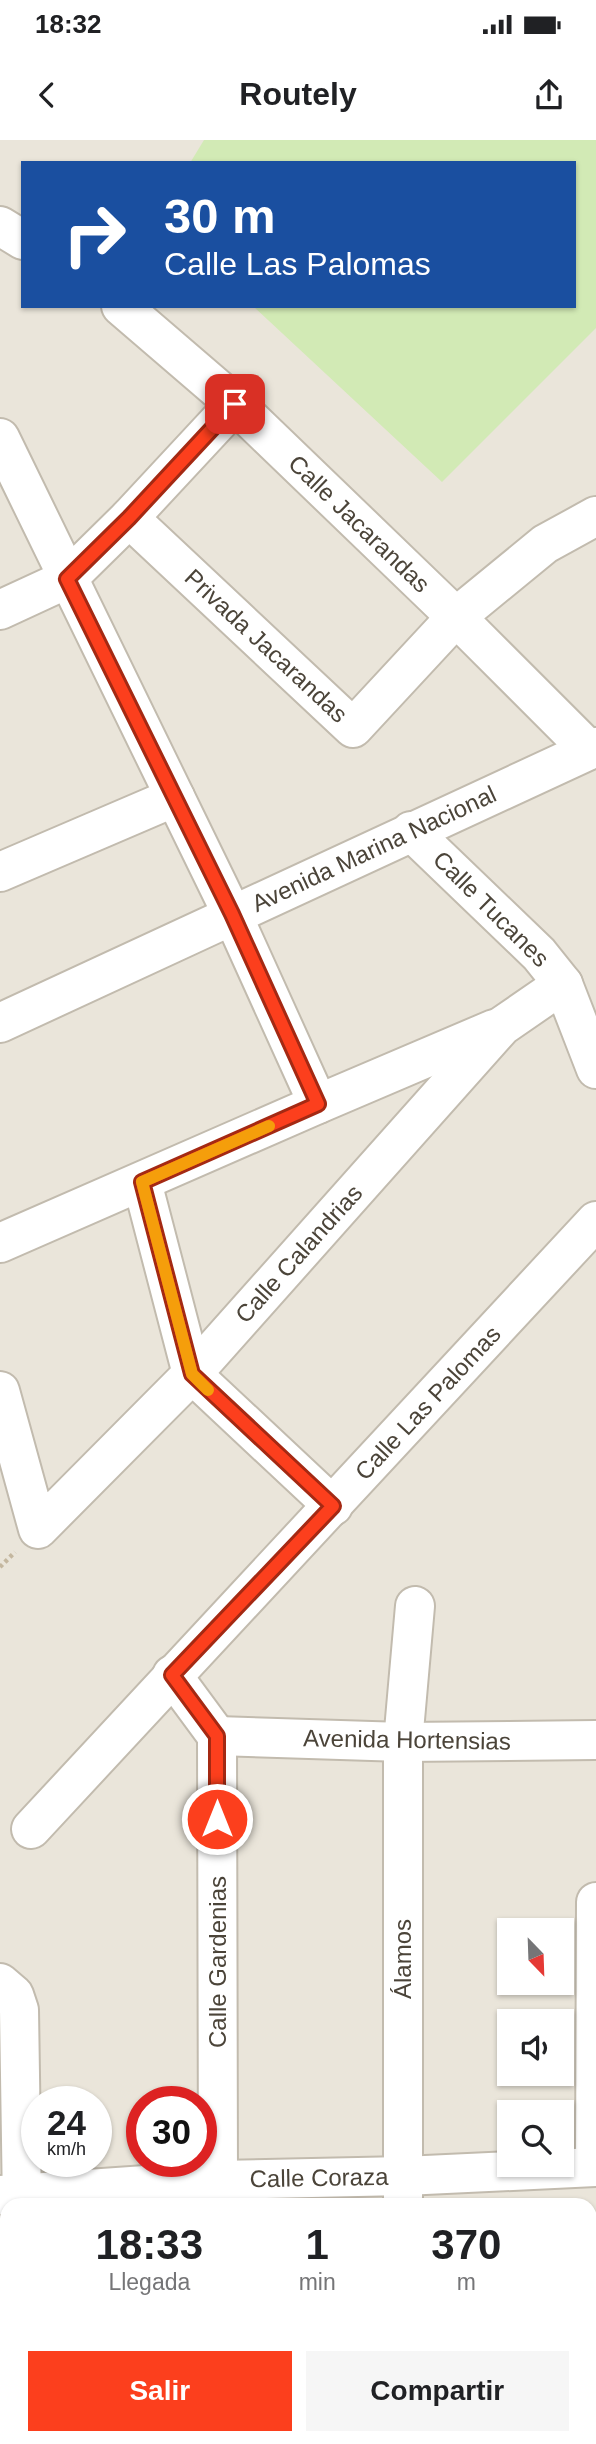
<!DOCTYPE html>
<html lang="es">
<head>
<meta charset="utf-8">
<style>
  :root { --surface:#fff; --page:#f6f6f6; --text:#202124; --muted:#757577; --accent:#fc3f1d }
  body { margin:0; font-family:Arial,sans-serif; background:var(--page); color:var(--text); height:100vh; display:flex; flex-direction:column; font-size:26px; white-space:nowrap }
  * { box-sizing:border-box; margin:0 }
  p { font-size:23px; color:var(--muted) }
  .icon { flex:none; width:38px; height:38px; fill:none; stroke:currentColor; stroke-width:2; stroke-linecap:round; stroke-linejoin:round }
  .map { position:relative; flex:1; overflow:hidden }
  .panel { position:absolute; left:0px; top:2058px; width:597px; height:247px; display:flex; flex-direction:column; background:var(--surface); border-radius:21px 21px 0 0; box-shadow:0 2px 5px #0004 }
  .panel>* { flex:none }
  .banner { position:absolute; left:21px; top:21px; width:555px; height:147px; border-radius:0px; box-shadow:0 2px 5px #0004; background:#1a4fa0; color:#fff; overflow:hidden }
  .needle { width:46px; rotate:157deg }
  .controls { position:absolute; left:497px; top:1778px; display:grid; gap:14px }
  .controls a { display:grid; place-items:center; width:77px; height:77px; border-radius:0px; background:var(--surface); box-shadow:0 2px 5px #0004; font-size:35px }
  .speed { position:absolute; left:21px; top:1946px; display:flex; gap:14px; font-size:35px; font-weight:700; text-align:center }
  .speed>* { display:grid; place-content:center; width:91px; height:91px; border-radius:50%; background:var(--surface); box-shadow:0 2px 5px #0004; line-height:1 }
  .speed small { font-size:18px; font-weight:400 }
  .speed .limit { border:10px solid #d22; background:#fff; color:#111 }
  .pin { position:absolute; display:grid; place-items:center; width:60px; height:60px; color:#fff; margin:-30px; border-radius:14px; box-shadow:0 4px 10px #0006 }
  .me { position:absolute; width:77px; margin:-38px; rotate:0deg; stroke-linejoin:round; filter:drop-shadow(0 0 5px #0008) }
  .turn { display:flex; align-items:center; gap:24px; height:147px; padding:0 28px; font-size:32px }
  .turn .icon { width:91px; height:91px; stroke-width:2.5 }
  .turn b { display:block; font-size:49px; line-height:60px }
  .eta { display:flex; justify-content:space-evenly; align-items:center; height:119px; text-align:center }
  .eta b { font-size:42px; font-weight:600; line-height:49px }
  .button { display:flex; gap:14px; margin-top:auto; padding:14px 28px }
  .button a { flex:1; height:80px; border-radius:0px; background:var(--accent); color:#fff; font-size:28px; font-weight:600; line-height:80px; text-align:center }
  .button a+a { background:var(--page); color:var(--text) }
  .status { display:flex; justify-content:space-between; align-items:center; height:49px; padding:0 35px; background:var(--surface); direction:ltr }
  .status svg { height:19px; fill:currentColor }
  header { display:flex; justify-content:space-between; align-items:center; height:91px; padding:0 28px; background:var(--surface); font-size:32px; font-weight:600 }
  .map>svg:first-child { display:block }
  .residential { fill:#eae5da; fill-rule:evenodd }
  .education { fill:#efe8d6 }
  .green { fill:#d2eab5 }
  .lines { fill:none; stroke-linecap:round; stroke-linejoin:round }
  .street-casing { stroke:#c2bbae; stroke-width:42 }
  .path { stroke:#c4b79f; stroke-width:4.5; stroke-dasharray:3.5 3.5; stroke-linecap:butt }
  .street { stroke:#fff; stroke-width:38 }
  .route-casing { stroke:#a42913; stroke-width:18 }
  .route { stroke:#fc3f1d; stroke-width:12 }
  .slow { stroke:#f59e0b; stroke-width:12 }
  .labels { text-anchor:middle; stroke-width:5; stroke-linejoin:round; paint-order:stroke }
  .street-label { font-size:24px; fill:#4b4439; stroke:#fff }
</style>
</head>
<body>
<div class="status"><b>18:32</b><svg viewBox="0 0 49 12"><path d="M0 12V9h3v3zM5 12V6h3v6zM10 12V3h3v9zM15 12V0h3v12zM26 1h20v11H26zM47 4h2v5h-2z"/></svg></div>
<header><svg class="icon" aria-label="back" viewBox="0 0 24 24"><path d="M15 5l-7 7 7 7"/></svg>Routely<svg class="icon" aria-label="share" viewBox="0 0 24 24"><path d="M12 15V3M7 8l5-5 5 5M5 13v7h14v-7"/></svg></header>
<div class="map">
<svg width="596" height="2304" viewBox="0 0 596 2304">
  <rect width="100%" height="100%" fill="#f6f3ec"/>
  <path class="residential" d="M 0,0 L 596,0 L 596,2304 L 0,2304 ZM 23,23 L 574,23 L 574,166 L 23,166 ZM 509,1790 L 562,1790 L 562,1843 L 509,1843 ZM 509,1881 L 562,1881 L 562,1934 L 509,1934 ZM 37,1962 L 96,1962 L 96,2021 L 37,2021 ZM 142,1962 L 201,1962 L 201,2021 L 142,2021 ZM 509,1972 L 562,1972 L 562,2025 L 509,2025 ZM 7,2065 L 590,2065 L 590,2298 L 7,2298 Z"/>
  <polygon class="education" points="52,2298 388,2298 388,2302 52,2304"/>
  <polygon class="green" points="204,0 596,0 596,188 442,342 253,166 574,166 574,23 190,23"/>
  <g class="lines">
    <g class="street-casing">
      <g id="street">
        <polyline points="0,86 23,100"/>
        <polyline points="121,166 235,264 456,477 589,610"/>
        <polyline points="0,298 232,774 318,964"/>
        <polyline points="129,378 353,588 456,477 545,404 596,376"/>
        <polyline points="0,470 67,439 129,378 235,264"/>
        <polyline points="411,691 539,814 563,844 596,929"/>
        <polyline points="0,732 175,657"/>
        <polyline points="0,883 596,607"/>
        <polyline points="142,1042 192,1234 333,1366"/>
        <polyline points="0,1103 318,964 494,889"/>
        <polyline points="0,1251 38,1389 192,1234 502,886 563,844"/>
        <polyline points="172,1535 217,1596 218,2040"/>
        <polyline points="217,1596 403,1602 596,1600"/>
        <polyline points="31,1689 596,1081"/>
        <polyline points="0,1843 14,1855 19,1870 22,2065"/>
        <polyline points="595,2027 596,1762"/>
        <polyline points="0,2055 218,2040 404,2036 596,2027"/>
        <polyline points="403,2065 403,1602 415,1466"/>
        <polyline points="590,2254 596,2254"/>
        <polyline points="22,2298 22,2304"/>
        <polyline points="400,2298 400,2304"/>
      </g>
    </g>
    <polyline class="path" points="0,1427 15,1412"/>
    <use href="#street" class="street"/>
  </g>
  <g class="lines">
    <g class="route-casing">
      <polyline id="route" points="217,1679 217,1596 172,1535 333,1366 192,1234 142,1042 318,964 232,774 67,439 129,378 235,264"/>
    </g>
    <use href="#route" class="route"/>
    <polyline class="slow" points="208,1250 192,1234 142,1042 269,986"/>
  </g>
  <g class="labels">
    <g class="street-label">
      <text transform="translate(359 384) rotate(44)" y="8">Calle Jacarandas</text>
      <text transform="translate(266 506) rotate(43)" y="8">Privada Jacarandas</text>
      <text transform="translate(374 709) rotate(-25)" y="8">Avenida Marina Nacional</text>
      <text transform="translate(491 769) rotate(45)" y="8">Calle Tucanes</text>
      <text transform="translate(299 1114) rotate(-48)" y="8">Calle Calandrias</text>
      <text transform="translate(428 1263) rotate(-47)" y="8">Calle Las Palomas</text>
      <text transform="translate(407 1600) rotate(1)" y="8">Avenida Hortensias</text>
      <text transform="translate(403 1819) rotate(-90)" y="8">Álamos</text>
      <text transform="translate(218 1822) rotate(-90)" y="8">Calle Gardenias</text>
      <text transform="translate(319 2038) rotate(-1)" y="8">Calle Coraza</text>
    </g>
  </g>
</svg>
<div class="controls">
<a><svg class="needle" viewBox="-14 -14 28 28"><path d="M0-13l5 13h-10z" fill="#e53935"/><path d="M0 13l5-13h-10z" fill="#757577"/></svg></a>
<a><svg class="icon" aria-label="sound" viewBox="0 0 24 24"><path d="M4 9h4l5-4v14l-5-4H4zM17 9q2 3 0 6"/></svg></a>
<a><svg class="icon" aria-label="search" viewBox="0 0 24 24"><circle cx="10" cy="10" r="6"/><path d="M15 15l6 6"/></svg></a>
</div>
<div class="speed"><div>24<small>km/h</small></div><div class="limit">30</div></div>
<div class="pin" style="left:235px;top:264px;background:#d93025"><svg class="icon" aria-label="arrive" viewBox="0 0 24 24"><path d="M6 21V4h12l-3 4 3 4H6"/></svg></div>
<svg class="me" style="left:217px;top:1679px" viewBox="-20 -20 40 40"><circle r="17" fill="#fc3f1d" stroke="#fff" stroke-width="3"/><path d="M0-11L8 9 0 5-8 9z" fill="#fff"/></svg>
<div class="banner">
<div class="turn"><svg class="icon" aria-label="right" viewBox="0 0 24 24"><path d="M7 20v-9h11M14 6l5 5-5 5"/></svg><div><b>30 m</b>Calle Las Palomas</div></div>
</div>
<section class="panel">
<div class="eta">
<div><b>18:33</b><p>Llegada</p></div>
<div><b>1</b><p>min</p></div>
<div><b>370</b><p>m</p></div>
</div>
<div class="button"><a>Salir</a><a>Compartir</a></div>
</section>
</div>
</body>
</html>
